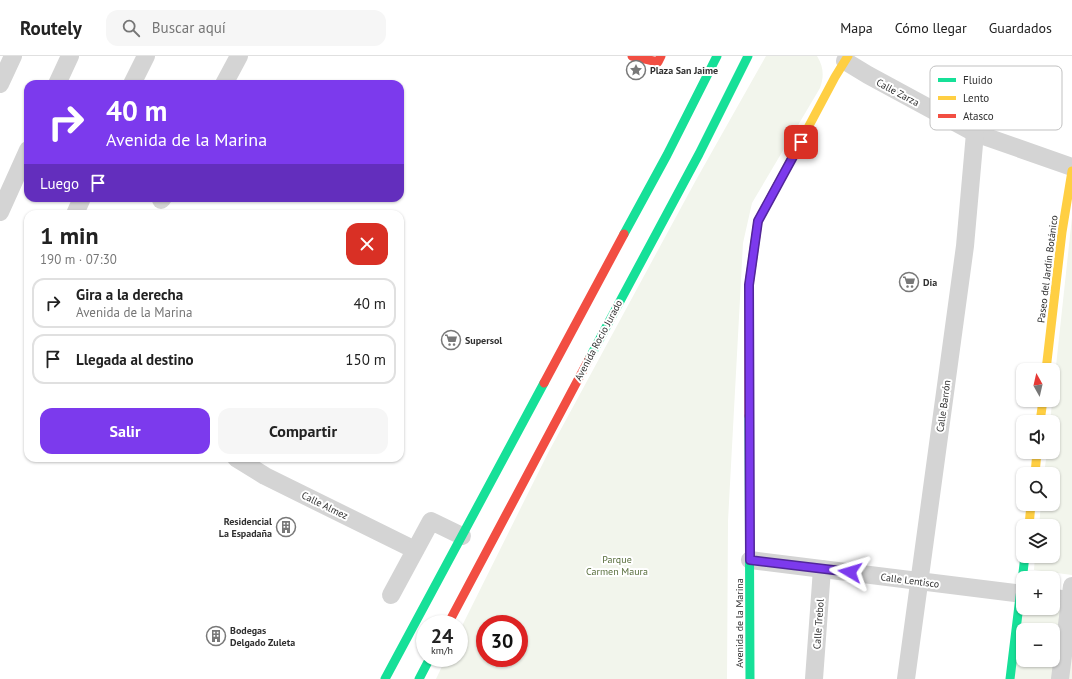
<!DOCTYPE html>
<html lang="es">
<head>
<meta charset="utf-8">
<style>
  :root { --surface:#fff; --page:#f6f6f6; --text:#222; --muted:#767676; --line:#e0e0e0; --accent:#7c3aed }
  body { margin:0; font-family:"PT Sans",sans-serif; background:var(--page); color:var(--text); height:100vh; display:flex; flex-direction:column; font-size:15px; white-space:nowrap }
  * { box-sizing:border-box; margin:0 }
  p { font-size:13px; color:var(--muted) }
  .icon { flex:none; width:22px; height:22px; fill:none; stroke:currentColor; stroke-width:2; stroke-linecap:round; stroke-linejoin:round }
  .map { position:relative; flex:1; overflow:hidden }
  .details { position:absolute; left:24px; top:154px; width:380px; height:252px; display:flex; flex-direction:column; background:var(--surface); border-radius:12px; box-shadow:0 1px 3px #0004 }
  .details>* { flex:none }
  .banner { position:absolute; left:24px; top:24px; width:380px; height:122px; border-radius:12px; box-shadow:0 1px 3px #0004; background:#7c3aed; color:#fff; overflow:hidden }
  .needle { width:26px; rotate:352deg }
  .controls { position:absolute; left:1016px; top:307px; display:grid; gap:8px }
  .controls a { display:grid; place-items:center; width:44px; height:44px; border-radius:8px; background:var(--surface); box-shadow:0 1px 3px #0004; font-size:20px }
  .speed { position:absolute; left:416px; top:559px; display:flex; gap:8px; font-size:20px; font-weight:700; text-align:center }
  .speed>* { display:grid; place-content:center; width:52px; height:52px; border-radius:50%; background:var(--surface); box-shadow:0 1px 3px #0004; line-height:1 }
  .speed small { font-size:10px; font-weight:400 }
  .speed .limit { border:6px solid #d22; background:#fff; color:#111 }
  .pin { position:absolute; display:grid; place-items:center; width:34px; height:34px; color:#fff; margin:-17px; border-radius:8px; box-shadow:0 2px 6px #0006 }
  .me { position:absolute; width:44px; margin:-22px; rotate:277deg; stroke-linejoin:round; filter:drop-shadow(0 0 3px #0008) }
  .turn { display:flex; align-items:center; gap:14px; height:84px; padding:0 16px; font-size:18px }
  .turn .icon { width:52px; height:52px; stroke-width:2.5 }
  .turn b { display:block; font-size:28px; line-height:34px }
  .then { display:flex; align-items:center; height:38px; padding:0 16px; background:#0003; gap:8px; font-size:15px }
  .round { display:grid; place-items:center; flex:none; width:42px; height:42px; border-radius:12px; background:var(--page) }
  .summary { display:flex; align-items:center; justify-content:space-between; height:68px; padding:0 16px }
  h1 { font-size:24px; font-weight:800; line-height:30px }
  .primary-button { display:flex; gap:8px; margin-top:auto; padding:8px 16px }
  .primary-button a { flex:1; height:46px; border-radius:12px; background:var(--accent); color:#fff; font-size:16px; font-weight:800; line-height:46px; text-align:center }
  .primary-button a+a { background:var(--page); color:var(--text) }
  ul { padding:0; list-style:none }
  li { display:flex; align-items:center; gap:12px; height:50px; margin:0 8px 6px; padding:0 8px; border:2px solid var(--line); border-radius:12px }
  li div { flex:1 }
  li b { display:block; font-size:15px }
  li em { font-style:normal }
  header { display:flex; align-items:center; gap:24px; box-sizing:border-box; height:56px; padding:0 20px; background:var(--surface); border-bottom:1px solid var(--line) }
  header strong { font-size:19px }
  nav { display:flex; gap:22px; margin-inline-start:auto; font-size:14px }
  .search { width:280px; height:36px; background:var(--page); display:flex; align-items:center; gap:10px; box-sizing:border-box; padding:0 14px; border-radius:12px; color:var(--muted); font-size:15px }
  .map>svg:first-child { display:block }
  .green { fill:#f2f5ec; fill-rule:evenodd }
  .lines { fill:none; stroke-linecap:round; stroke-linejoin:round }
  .street { stroke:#d4d4d4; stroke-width:18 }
  .fast { stroke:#16e098; stroke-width:9 }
  .slow { stroke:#ffcf43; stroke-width:9 }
  .jam { stroke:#f24e42; stroke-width:9 }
  .route-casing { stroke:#51269a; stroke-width:10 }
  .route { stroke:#7c3aed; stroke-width:7 }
  .labels { text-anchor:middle; stroke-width:4; stroke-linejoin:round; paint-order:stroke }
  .poi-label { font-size:10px; font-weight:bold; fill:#303030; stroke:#fff; text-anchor:start }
  .street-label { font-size:10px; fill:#303030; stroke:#fff }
  .park-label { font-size:10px; fill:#576d3b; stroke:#fff }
  .key { fill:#fff; stroke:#c1c1c1; stroke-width:1 }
  .key-label { font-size:11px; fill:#303030 }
</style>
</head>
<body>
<header>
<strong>Routely</strong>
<div class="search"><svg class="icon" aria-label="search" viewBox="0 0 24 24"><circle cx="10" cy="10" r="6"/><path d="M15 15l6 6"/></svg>Buscar aquí</div>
<nav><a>Mapa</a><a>Cómo llegar</a><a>Guardados</a></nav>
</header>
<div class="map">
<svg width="1072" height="623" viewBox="0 0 1072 623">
  <rect width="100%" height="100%" fill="#fff"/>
  <g class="green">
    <path d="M 766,0 L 817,0 C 824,11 824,21 820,32 L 752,147 L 743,187 L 728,465 L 727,623 L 436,623 L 446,602 L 459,602 L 459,576 L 548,397 L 696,124 ZM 485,568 L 519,568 L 519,602 L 485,602 Z"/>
    <polygon points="1072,161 1072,519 1034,514 1035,500 1053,500 1053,470 1039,470 1041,448 1053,448 1053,418 1044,418 1047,396 1053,396 1053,366 1050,366"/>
    <path d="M 1053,542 L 1072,544 L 1072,623 L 1010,623 L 1023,552 L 1053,552 ZM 1023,574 L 1053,574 L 1053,604 L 1023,604 Z"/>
  </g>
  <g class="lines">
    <g class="street">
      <polyline points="845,5 868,19 975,77 1072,111"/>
      <polyline points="0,28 13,0"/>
      <polyline points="57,28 70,0"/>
      <polyline points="132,28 146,0"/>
      <polyline points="224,28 239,0"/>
      <polyline points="161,144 163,142"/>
      <polyline points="0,156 28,94"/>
      <polyline points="75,158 82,142"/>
      <polyline points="236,402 265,420 415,494"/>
      <polyline points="750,504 1023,538"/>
      <polyline points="391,539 431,465 462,480"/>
      <polyline points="1053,542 1072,544"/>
      <polyline points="814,623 822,513"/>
      <polyline points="906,623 965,190 975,77"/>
      <polyline points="1060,623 1072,530"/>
    </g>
    <g class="fast">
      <polyline points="624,178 667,99 717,0"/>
      <polyline points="589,303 699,98 748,0"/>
      <polyline points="749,360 750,623"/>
      <polyline points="385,623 544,327"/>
      <polyline points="419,623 430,602"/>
      <polyline points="1010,623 1025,500"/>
    </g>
    <g class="slow">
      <polyline points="778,128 835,21 848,0"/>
      <polyline points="1046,314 1062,176 1072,115"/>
      <polyline points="1040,366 1043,344"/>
      <polyline points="1035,418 1037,396"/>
      <polyline points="1029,470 1031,448"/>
    </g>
    <g class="jam">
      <polyline points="632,0 658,6 661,0"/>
      <polyline points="544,327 624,178"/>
      <polyline points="749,360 749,229 758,165 778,128"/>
      <polyline points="448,568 589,303"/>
    </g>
  </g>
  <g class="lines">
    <g class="route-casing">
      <polyline id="route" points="801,86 758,165 749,229 750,504 850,516"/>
    </g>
    <use href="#route" class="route"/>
  </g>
  <defs>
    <g id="sight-ring" transform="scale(1)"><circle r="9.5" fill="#fff" stroke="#787878" stroke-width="1.5"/><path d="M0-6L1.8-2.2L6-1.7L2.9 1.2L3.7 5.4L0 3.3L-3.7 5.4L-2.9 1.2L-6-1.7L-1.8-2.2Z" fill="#787878"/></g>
    <g id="supermarket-ring" transform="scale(1)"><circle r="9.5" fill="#fff" stroke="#787878" stroke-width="1.5"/><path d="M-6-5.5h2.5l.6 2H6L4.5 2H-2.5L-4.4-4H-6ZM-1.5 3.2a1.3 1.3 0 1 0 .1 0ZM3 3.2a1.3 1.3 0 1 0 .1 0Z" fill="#787878"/></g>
    <g id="building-ring" transform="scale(1)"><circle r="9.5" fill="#fff" stroke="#787878" stroke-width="1.5"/><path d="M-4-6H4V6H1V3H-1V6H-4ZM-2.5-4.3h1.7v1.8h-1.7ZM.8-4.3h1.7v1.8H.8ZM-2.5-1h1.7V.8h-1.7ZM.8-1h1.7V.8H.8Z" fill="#787878"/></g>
  </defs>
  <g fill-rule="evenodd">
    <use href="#sight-ring" x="636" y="14"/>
    <use href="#supermarket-ring" x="909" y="226"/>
    <use href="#supermarket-ring" x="451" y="284"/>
    <use href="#building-ring" x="286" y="471"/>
    <use href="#building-ring" x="216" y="580"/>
  </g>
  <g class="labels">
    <g class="poi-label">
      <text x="650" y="18">Plaza San Jaime</text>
      <text x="923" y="230">Dia</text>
      <text x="465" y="288">Supersol</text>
      <text x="272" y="469" text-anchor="end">Residencial<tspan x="272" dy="12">La Espadaña</tspan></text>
      <text x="230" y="578">Bodegas<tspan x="230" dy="12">Delgado Zuleta</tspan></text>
    </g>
    <g class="street-label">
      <text transform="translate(898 36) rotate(28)" y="4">Calle Zarza</text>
      <text transform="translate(1047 213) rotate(-83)" y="4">Paseo del Jardín Botánico</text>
      <text transform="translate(598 284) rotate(-62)" y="4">Avenida Rocío Jurado</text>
      <text transform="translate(943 350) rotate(-82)" y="4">Calle Barrón</text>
      <text transform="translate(325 449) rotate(26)" y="4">Calle Almez</text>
      <text transform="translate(910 524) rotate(7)" y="4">Calle Lentisco</text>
      <text transform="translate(739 567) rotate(-90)" y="4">Avenida de la Marina</text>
      <text transform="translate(818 568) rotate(-86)" y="4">Calle Trebol</text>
    </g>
    <g class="park-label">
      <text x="617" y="507">Parque<tspan x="617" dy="12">Carmen Maura</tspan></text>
    </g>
  </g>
  <rect x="930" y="10" width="132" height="64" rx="6" class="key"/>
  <rect x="938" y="22" width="18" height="4" fill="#16e098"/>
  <rect x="938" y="40" width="18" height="4" fill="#ffcf43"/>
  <rect x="938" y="58" width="18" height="4" fill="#f24e42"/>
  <g class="key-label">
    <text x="963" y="28">Fluido</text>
    <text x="963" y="46">Lento</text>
    <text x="963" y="64">Atasco</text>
  </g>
</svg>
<div class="controls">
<a><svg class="needle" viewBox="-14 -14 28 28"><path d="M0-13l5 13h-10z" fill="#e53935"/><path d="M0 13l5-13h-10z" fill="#767676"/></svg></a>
<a><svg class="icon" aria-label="sound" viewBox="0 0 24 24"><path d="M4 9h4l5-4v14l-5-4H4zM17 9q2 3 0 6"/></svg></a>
<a><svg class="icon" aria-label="search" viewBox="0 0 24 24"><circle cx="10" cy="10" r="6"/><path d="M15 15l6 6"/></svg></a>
<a><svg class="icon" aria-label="layers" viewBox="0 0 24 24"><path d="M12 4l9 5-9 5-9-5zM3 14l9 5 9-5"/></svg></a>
<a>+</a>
<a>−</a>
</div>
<div class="speed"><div>24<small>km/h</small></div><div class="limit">30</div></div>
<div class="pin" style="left:801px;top:86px;background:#d93025"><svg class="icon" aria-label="arrive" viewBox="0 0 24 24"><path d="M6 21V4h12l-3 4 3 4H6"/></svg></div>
<svg class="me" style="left:850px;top:516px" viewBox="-20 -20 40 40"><path d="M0-17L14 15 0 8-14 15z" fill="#7c3aed" stroke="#fff" stroke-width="4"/></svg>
<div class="banner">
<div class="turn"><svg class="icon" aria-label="right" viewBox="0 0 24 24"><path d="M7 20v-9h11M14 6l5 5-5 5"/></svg><div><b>40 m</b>Avenida de la Marina</div></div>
<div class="then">Luego<svg class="icon" aria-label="arrive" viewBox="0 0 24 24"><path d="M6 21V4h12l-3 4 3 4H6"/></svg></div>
</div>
<section class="details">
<div class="summary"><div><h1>1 min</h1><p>190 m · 07:30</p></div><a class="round" style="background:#d93025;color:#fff"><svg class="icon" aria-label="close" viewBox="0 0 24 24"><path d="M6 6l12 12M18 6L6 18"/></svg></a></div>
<ul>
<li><svg class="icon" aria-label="right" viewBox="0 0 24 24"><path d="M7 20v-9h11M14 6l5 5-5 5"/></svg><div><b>Gira a la derecha</b><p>Avenida de la Marina</p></div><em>40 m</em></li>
<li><svg class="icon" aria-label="arrive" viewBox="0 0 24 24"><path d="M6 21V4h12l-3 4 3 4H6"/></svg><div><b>Llegada al destino</b></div><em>150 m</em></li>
</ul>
<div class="primary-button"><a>Salir</a><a>Compartir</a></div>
</section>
</div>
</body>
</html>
